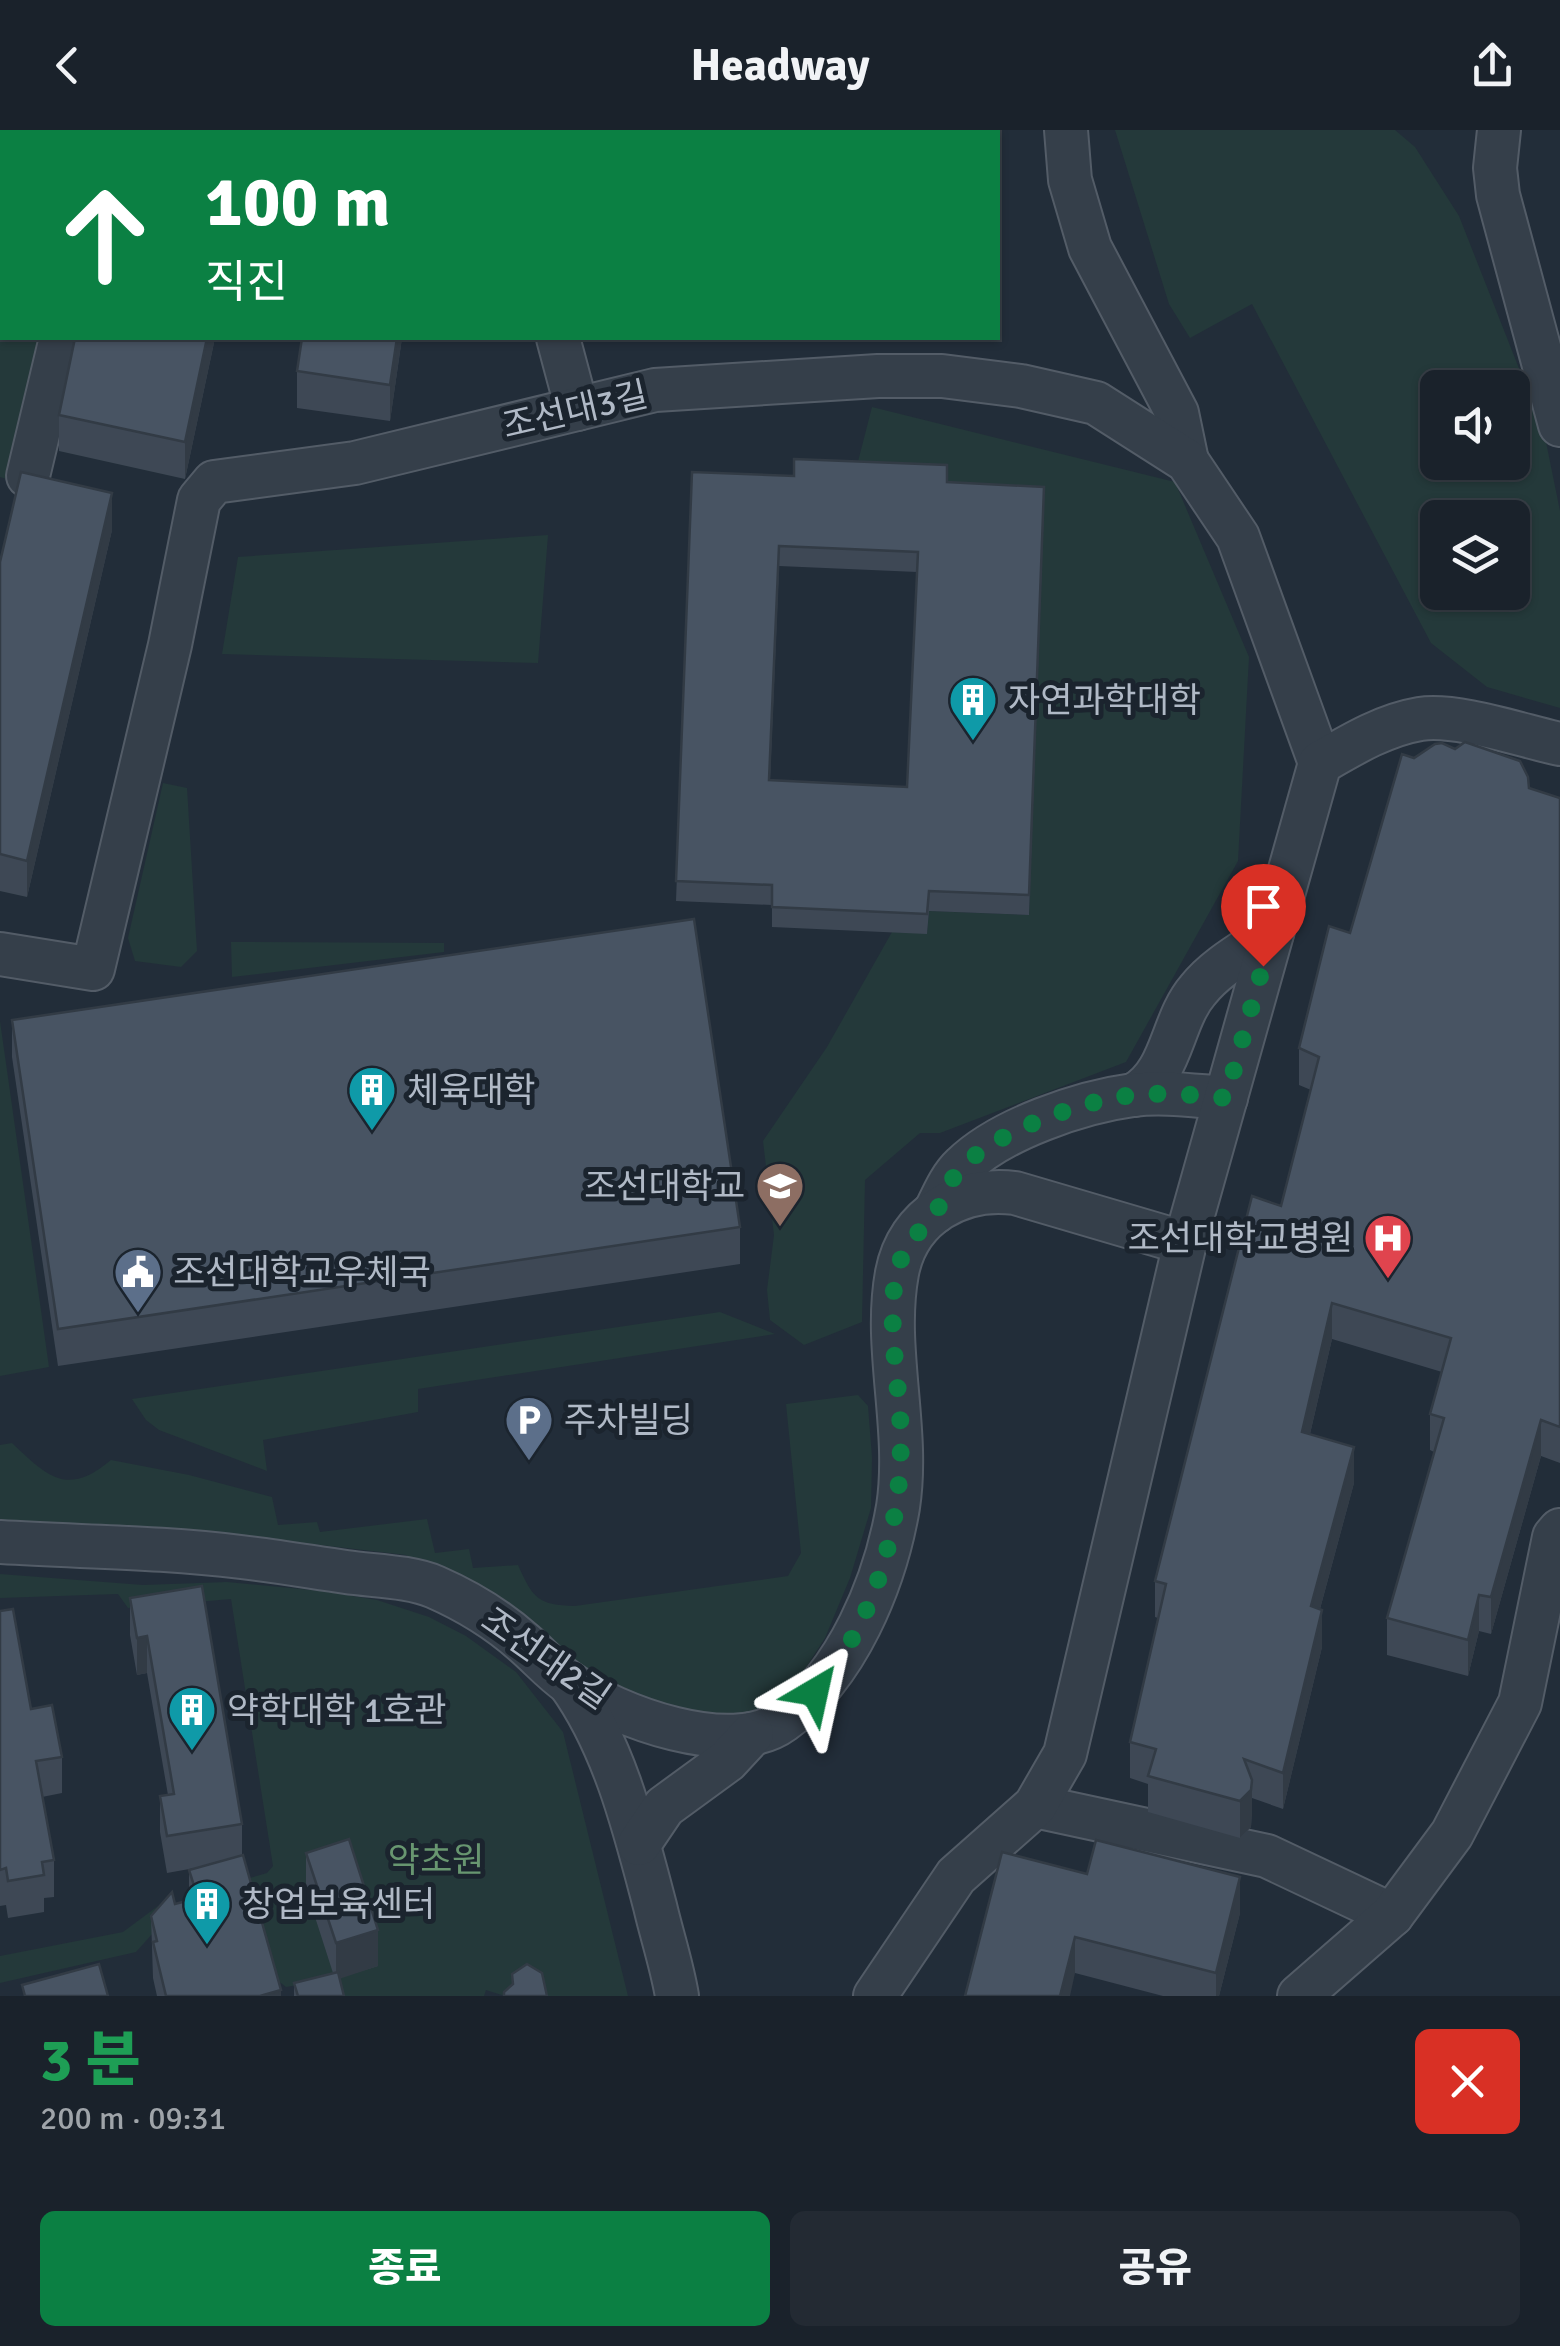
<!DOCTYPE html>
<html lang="ko">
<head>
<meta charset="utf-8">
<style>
  :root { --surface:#1a222b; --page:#232a33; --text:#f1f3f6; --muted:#9fa4a9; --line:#383f47; --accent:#0b8043 }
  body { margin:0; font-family:Signika,"Noto Sans KR",sans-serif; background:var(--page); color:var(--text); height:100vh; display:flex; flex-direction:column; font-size:38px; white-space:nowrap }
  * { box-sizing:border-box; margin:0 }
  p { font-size:32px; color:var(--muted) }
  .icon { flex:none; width:55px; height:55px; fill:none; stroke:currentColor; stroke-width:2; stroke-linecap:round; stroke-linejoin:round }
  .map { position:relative; height:1866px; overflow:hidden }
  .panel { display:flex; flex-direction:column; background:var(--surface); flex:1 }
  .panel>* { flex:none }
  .guide { position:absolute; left:0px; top:0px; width:1000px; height:210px; box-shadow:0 2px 8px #0004,0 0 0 2px var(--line); background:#0b8043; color:#fff; overflow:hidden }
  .fabs { position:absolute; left:1420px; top:240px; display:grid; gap:20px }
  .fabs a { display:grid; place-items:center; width:110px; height:110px; border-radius:15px; background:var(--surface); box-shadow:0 2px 8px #0004,0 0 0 2px var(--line); font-size:50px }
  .pin { position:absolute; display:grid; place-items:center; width:85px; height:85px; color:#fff; margin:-102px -42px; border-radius:50% 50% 50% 0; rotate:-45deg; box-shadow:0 0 10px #0007 }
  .pin .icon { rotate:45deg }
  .me { position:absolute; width:110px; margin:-55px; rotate:36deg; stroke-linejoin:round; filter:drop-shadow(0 0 8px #0008) }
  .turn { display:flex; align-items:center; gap:35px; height:210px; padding:0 40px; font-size:45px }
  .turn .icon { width:130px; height:130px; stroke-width:2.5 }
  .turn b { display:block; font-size:70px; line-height:85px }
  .round { display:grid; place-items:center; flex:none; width:105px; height:105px; border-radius:15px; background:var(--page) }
  .headline { display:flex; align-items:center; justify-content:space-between; height:170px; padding:0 40px }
  h1 { font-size:60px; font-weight:800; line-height:75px; color:#1e9e55 }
  .primary-button { display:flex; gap:20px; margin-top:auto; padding:20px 40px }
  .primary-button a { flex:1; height:115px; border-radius:15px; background:var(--accent); color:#fff; font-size:40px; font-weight:800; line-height:115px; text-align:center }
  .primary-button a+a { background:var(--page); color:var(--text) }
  header { display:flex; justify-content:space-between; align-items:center; height:130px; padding:0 40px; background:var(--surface); font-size:45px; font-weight:800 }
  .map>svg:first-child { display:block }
  .green { fill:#24393a; fill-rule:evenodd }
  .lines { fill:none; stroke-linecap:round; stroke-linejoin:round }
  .minor-casing { stroke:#535c67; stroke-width:46 }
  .minor { stroke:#353f4a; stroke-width:42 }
  .wall { fill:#3e4855; fill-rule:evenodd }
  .shaded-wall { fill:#323b45 }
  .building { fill:#485463; stroke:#323b45; stroke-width:2.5; fill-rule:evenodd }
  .route { stroke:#0b8043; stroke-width:18; stroke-dasharray:0 32.4 }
  .labels { text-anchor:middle; stroke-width:10; stroke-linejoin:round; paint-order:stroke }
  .street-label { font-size:35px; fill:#b0b9c6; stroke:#1b242e }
  .poi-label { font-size:35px; fill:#b0b9c6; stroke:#1b242e; text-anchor:start }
  .park-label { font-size:35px; fill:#689670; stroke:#1b242e }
</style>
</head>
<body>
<header><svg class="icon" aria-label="back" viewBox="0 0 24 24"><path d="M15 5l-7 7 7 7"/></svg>Headway<svg class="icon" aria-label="share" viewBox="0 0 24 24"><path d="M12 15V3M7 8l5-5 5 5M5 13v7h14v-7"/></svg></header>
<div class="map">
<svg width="1560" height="1866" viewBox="0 0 1560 1866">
  <rect width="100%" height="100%" fill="#222d39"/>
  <g class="green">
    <path d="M 1115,0 L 1395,0 L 1415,17 L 1459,86 L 1544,302 L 1560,381 L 1560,578 L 1487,557 L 1431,513 L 1252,174 L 1190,208 L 1169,174 ZM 1438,258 L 1512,258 L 1512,332 L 1438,332 ZM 1438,388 L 1512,388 L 1512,462 L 1438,462 Z"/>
    <polygon points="0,92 2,208 50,208 13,351 0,347"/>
    <polygon points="872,277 1175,352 1249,527 1238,731 1126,932 940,1003 920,1003 865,1050 862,1192 804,1215 770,1190 767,1160 774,1105 763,1011 827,917 892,802 927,803 929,781 1029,785 1044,377 853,351"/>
    <polygon points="548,405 538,533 222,524 238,427"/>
    <polygon points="163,653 187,658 197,821 181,837 135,831 128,808"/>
    <polygon points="231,812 444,813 444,822 232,847"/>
    <polygon points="0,891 49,1237 0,1246"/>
    <polygon points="720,1182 775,1204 418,1259 418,1282 263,1310 267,1341 159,1300 146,1290 132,1269"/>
    <path d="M 858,1265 L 868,1276 L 872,1327 L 871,1378 L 850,1448 L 825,1508 L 794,1556 L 756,1581 L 716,1591 L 632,1572 L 462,1458 L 406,1425 L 209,1402 L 0,1393 L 0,1315 L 12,1313 C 48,1347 67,1367 111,1330 L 189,1345 L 272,1367 L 278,1395 L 317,1392 L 320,1402 L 427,1389 L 435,1423 L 469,1419 L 473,1438 L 518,1435 C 533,1468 537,1475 575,1476 L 788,1446 L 801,1423 L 786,1274 Z"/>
    <polygon points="0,1444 143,1455 227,1452 322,1461 377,1470 429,1487 466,1506 516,1542 563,1602 628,1866 505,1866 486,1860 484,1866 322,1866 316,1852 286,1857 271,1845 246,1749 267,1743 273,1736 231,1469 128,1478 118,1464 0,1468"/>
    <polygon points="158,1776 161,1794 136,1822 0,1853 0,1826 123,1802"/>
  </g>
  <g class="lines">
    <g class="minor-casing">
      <g id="minor">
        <polyline points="1066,0 1070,50 1090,118 1177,283 1187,331"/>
        <polyline points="1499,0 1495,38 1498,65 1560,295"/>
        <polyline points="90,2 91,0"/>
        <polyline points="529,2 529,0"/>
        <polyline points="558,208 577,279"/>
        <polyline points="28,346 61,208"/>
        <polyline points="0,824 93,839 170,515 199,370 214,352 355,333 655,260 878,246 942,246 1021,256 1096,273 1187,331 1238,407 1320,633"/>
        <path d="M 1134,965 C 1173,944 1171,891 1198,860 C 1217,836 1248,820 1272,803"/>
        <path d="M 935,1082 C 943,1066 950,1048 963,1036 C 1001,999 1081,972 1133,965 C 1163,961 1196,966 1226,968"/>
        <path d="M 0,1412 C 80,1417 162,1417 241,1427 C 276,1431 311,1437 346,1442 C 373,1446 410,1446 435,1457 C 467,1471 498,1490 524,1513 C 539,1526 553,1542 569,1553 C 616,1586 731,1629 783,1591 C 847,1545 885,1453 898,1377 C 910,1299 883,1218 897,1143 C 908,1085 961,1056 1015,1063 L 1185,1113 L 1320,633 C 1351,615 1384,595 1420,589 C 1456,583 1523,606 1560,614"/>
        <path d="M 569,1553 C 615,1617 635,1700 655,1776 C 662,1806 672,1836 677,1866"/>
        <polyline points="1035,1676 1267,1726 1392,1785"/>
        <polyline points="639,1714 664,1677 727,1631 752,1604"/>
        <polyline points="875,1866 956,1746 1035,1676 1065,1624 1185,1113"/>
        <polyline points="1299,1866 1392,1785 1452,1704 1520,1573 1554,1407 1560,1400"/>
      </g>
    </g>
    <use href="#minor" class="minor"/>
  </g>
  <g class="wall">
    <polygon points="732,0 1000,0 998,2 732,2"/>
    <polygon points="75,208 215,208 185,349 59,321 59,285"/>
    <polygon points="402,208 390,291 297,278 297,241"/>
    <path d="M 692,342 L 947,353 L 1044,377 L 1029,785 L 929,781 L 927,804 L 772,797 L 772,775 L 676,771 ZM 779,436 L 917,442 L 907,657 L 770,650 Z"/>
    <polygon points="112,400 27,767 0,761 0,432"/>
    <polygon points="1455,619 1529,658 1560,668 1560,1333 1541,1326 1491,1504 1479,1501 1468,1546 1387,1525 1387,1488 1434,1322 1430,1320 1430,1284 1442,1242 1332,1209 1310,1304 1354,1353 1320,1479 1322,1517 1283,1679 1252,1668 1251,1697 1240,1708 1148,1682 1148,1654 1130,1648 1130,1612 1158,1488 1155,1487 1155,1451 1281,1076 1311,960 1299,955 1299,918 1350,803 1414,628"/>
    <polygon points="12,890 740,1097 740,1134 58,1236 12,927"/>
    <polygon points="130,1468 242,1694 242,1725 281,1866 157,1866 153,1848 151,1786 175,1774 189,1770 189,1740 195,1738 167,1743 160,1702 160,1666 168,1665 147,1543 137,1545 130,1505"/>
    <polygon points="0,1481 31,1579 62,1627 62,1663 42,1667 54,1730 54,1767 44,1768 44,1782 8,1788 6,1775 0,1776"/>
    <polygon points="1002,1722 1240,1783 1219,1866 1163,1866 1075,1843"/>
    <polygon points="306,1723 378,1836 339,1848 344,1866 294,1866 294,1853 333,1843 306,1759"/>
  </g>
  <g class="shaded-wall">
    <polygon points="999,0 1000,0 998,91 998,54"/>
    <polygon points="207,208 215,208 185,349 185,312"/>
    <polygon points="397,208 402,208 390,291 390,255"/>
    <polygon points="112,363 112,400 27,767 27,731"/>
    <polygon points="1332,1173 1332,1209 1302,1338 1302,1302"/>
    <polygon points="1541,1290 1541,1326 1491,1504 1491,1467"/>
    <polygon points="1354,1317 1354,1353 1311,1512 1311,1476"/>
    <polygon points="1479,1465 1479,1501 1468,1546 1468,1510"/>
    <polygon points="1322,1480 1322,1517 1283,1679 1283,1643"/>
    <polygon points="147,1506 147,1543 137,1545 137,1508"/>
    <polygon points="1252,1650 1252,1686 1251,1697 1240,1708 1240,1671"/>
    <polygon points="1240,1747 1240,1783 1219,1866 1216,1866 1216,1843"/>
    <polygon points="378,1800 378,1836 336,1850 336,1813"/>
    <polygon points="1075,1807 1075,1843 1070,1866 1060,1866"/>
    <polygon points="281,1860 281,1866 260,1866"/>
  </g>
  <g class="building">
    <polygon points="120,0 252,0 251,2 120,2"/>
    <polygon points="332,0 427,0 426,2 331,2"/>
    <polygon points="783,0 999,0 998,54 998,2 783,2"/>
    <polygon points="75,208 207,208 185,312 59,285"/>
    <polygon points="302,208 397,208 390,255 297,241"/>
    <path d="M 794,329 L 947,335 L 947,352 L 1044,357 L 1029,765 L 929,761 L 927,784 L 772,777 L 772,755 L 676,751 L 692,342 L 794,346 ZM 779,416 L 918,422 L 907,657 L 769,650 Z"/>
    <polygon points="21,342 112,363 27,731 0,724 0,432"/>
    <polygon points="1465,612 1520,631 1528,647 1529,658 1560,668 1560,1297 1541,1290 1491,1467 1479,1465 1468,1510 1387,1488 1444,1288 1430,1284 1451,1208 1332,1173 1302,1302 1354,1317 1311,1476 1322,1480 1283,1643 1244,1629 1252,1650 1251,1660 1240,1671 1148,1646 1156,1619 1130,1612 1166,1454 1155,1451 1252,1066 1281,1076 1319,927 1299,918 1329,796 1350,803 1402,624 1414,628 1435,614 1442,613 1455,619"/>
    <polygon points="694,789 740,1097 58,1199 12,890"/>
    <polygon points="202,1456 242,1694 167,1706 160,1666 174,1664 147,1506 137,1508 130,1468"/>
    <polygon points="13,1479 31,1579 52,1575 62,1627 36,1631 54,1730 42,1732 44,1745 8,1751 6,1738 0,1740 0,1481"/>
    <polygon points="349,1709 378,1800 336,1813 306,1723"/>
    <polygon points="1096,1710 1240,1747 1216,1843 1075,1807 1060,1866 965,1866 1002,1722 1087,1744"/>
    <polygon points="243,1725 281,1860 260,1866 166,1866 153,1812 157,1811 151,1786 172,1762 175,1774 198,1768 189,1740"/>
    <polygon points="99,1834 108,1866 25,1866 22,1855"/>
    <polygon points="527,1834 542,1843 547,1866 504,1866 504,1862 513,1854 512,1844"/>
    <polygon points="338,1842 344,1866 298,1866 294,1853"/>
  </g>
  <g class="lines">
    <path class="route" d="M 815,1562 C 879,1488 906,1382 900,1285 C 897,1242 887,1183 897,1141 C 903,1117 919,1102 934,1084 C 945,1070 948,1051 961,1038 C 996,1001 1084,970 1134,965 C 1164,962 1196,965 1226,968 L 1263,836"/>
  </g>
  <defs>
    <g id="building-pin" transform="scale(2.5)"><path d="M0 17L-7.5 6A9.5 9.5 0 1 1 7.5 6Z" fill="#0f9aa8" stroke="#1b242e"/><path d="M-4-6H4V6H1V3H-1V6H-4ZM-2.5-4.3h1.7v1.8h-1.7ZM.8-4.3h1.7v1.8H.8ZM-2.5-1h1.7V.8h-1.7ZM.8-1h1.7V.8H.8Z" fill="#fff"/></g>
    <g id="university-pin" transform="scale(2.5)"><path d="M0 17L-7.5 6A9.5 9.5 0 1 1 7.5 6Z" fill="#8d6e63" stroke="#1b242e"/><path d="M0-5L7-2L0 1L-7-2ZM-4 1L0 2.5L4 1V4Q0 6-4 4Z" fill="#fff"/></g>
    <g id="hospital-pin" transform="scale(2.5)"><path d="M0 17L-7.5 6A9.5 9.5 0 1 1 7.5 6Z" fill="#e0444e" stroke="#1b242e"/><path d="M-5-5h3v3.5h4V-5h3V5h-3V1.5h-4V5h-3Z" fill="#fff"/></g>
    <g id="civic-pin" transform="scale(2.5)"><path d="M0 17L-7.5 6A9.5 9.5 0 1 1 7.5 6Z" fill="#5c6f8a" stroke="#1b242e"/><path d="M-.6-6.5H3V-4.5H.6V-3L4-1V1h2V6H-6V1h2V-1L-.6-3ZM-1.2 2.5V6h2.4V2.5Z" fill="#fff"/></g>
    <g id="parking-pin" transform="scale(2.5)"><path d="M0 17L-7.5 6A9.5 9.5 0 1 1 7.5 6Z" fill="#5c6f8a" stroke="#1b242e"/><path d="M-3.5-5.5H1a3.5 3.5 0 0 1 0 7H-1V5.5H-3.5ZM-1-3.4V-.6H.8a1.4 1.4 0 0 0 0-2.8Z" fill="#fff"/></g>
  </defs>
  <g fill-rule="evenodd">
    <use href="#building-pin" x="973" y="570"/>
    <use href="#building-pin" x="372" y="960"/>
    <use href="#university-pin" x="780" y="1056"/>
    <use href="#hospital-pin" x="1388" y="1108"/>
    <use href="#civic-pin" x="138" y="1142"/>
    <use href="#parking-pin" x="529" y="1290"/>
    <use href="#building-pin" x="192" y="1580"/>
    <use href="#building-pin" x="207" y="1774"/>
  </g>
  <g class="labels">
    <g class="street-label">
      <text transform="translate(575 280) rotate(-13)" y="12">조선대3길</text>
      <text transform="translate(546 1528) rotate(35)" y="12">조선대2길</text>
    </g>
    <g class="poi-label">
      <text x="1008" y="582">자연과학대학</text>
      <text x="407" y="972">체육대학</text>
      <text x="745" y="1068" text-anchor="end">조선대학교</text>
      <text x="1353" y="1120" text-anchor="end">조선대학교병원</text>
      <text x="173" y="1154">조선대학교우체국</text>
      <text x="564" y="1302">주차빌딩</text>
      <text x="227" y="1592">약학대학 1호관</text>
      <text x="242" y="1786">창업보육센터</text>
    </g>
    <g class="park-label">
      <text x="436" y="1742">약초원</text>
    </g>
  </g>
</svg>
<div class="fabs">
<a><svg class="icon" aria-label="sound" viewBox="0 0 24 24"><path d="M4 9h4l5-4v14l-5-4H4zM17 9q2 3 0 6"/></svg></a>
<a><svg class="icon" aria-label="layers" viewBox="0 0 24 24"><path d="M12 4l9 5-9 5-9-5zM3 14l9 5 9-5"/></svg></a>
</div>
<div class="pin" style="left:1263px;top:836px;background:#d93025"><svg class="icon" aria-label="arrive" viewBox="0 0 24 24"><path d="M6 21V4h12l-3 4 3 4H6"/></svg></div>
<svg class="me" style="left:815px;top:1562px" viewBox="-20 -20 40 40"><path d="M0-17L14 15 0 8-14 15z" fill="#0b8043" stroke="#fff" stroke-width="4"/></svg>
<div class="guide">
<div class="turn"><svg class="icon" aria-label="ahead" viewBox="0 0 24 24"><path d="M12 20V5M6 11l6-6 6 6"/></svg><div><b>100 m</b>직진</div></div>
</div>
</div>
<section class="panel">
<div class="headline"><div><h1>3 분</h1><p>200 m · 09:31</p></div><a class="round" style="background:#d93025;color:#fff"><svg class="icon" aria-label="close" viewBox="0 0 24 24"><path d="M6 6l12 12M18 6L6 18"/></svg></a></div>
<div class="primary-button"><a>종료</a><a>공유</a></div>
</section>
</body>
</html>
